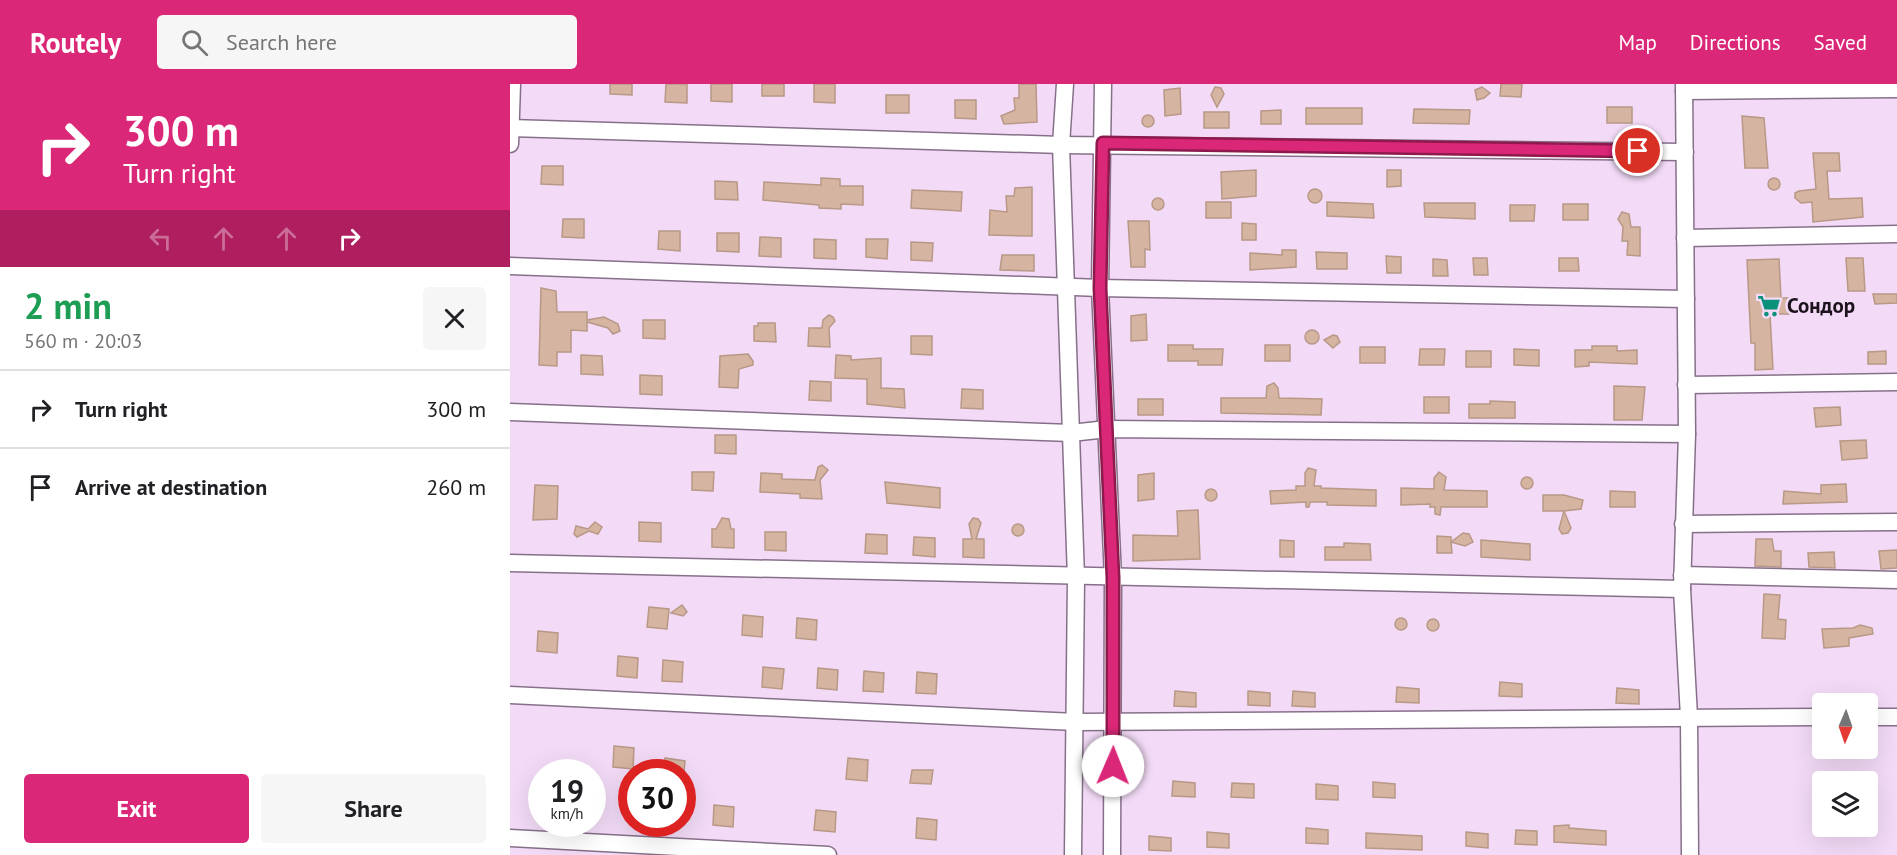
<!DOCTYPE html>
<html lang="en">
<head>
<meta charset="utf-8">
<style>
  :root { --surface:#fff; --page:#f6f6f6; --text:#202124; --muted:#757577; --line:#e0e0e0; --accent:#db2777 }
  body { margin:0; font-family:"PT Sans",sans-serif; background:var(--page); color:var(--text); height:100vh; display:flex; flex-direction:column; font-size:22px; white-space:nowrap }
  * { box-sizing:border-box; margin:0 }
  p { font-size:20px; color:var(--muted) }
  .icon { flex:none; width:33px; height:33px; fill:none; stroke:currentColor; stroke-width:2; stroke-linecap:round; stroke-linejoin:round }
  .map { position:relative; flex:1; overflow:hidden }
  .drawer { display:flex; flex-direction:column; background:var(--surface); width:510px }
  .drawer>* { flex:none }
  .hud { background:#db2777; color:#fff; overflow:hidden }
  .needle { width:39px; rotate:182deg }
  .fabs { position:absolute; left:1302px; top:609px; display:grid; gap:12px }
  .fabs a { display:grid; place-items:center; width:66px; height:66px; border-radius:6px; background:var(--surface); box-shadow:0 6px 24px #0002; font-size:30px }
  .speed { position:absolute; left:18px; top:675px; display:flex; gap:12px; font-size:30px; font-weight:700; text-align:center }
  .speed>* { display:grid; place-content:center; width:78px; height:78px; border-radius:50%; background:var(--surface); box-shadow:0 6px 24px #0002; line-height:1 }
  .speed small { font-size:15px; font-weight:400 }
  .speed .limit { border:9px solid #d22; background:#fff; color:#111 }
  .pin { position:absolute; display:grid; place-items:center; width:51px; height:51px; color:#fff; margin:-26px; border:3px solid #fff; border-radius:50%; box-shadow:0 2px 6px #0007 }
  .me { position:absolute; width:66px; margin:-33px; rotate:1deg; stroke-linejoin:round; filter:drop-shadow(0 0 4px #0008) }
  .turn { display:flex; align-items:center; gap:21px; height:126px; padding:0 24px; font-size:27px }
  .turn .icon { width:78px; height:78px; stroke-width:2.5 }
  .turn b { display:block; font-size:42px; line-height:51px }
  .lanes { display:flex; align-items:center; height:57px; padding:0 24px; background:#0003; justify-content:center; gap:30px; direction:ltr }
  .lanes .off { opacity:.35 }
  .round { display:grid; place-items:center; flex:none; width:63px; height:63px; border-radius:6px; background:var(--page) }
  .summary { display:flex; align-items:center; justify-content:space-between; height:102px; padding:0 24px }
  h1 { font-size:36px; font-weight:800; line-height:45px; color:#1e9e55 }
  .cta { display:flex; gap:12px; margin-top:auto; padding:12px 24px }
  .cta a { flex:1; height:69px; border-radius:6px; background:var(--accent); color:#fff; font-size:24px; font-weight:800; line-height:69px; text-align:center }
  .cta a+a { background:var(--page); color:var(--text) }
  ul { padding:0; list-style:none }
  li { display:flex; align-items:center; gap:18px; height:78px; padding:0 24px; border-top:2px solid var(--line) }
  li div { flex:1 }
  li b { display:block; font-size:22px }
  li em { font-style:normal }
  header { display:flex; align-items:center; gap:36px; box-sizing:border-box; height:84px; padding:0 30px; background:var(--accent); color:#fff }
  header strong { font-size:28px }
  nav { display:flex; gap:33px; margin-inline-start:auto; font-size:21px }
  .search { width:420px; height:54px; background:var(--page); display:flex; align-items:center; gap:15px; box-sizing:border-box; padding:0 21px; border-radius:6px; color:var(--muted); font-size:22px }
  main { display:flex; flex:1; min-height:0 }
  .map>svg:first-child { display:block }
  .building { fill:#d5b4a1; stroke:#b89886; stroke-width:1.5 }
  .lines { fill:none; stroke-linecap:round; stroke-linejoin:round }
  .minor-casing { stroke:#867089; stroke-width:19 }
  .minor { stroke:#fff; stroke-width:16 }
  .route-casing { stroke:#8e194d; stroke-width:15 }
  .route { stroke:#db2777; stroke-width:10 }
  .labels { text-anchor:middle; stroke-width:5; stroke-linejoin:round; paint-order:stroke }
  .poi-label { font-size:21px; font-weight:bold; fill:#1b121c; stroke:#f3dbf7; text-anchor:start }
</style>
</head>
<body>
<header>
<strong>Routely</strong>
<div class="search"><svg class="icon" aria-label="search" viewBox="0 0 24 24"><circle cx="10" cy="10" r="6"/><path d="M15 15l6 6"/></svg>Search here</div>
<nav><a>Map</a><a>Directions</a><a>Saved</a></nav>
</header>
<main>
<section class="drawer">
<div class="hud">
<div class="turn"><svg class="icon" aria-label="right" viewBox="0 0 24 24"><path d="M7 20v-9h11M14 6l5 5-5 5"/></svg><div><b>300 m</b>Turn right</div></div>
<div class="lanes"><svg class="icon off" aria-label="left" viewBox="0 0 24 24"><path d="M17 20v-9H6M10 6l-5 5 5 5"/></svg><svg class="icon off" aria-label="ahead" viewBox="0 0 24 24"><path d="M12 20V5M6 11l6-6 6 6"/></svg><svg class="icon off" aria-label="ahead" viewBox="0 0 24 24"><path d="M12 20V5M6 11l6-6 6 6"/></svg><svg class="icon" aria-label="right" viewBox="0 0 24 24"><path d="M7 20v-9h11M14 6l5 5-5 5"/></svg></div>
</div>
<div class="summary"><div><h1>2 min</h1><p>560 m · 20:03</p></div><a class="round"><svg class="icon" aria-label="close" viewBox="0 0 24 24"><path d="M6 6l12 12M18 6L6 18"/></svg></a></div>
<ul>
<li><svg class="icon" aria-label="right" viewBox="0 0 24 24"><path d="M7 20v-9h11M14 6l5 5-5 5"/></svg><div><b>Turn right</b></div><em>300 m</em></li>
<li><svg class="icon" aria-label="arrive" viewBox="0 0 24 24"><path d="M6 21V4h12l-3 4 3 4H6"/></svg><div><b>Arrive at destination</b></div><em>260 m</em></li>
</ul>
<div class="cta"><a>Exit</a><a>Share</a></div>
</section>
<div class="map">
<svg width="1387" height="771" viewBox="0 0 1387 771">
  <rect width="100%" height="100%" fill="#f3dbf7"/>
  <g class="building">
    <polygon points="100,0 122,0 122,11 100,10"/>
    <polygon points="156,0 177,0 177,19 155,18"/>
    <polygon points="201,0 222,0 222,18 201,17"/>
    <rect x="252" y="0" width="22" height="12"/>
    <polygon points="304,0 325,0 325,19 304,18"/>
    <polygon points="509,0 526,0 527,38 494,40 491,32 505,26 504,14 509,14"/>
    <polygon points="991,0 1012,0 1011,13 990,12"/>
    <polygon points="705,3 711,4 714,10 707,23 701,11"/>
    <polygon points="972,3 980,9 974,14 967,16 965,6"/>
    <polygon points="670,4 671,30 655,32 654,6"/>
    <rect x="376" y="11" width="23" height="18"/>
    <polygon points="445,16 466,16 466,35 445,34"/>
    <rect x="1097" y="23" width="25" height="16"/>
    <rect x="796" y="24" width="56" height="16"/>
    <polygon points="904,25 960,26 959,40 903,39"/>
    <polygon points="771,26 771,40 751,40 751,27"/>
    <rect x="694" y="28" width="25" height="16"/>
    <circle cx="638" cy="37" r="6"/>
    <polygon points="1232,32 1254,34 1258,84 1235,84"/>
    <polygon points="1303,69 1329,69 1330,87 1317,87 1319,115 1352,114 1353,133 1303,138 1302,118 1291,119 1285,114 1285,109 1289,107 1306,105"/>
    <polygon points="32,82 53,82 53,101 31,100"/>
    <polygon points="746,86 746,112 712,115 711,88"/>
    <polygon points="877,86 891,86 891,102 877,103"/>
    <circle cx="1264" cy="100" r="6"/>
    <polygon points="311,94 330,95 330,102 353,102 353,121 331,120 331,125 309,124 309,121 253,116 254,98 311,101"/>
    <polygon points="205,97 227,98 228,116 205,115"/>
    <polygon points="522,103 522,152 479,151 480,126 497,128 496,112 504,112 505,104"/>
    <circle cx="805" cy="112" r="7"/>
    <polygon points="402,106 452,108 451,127 401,124"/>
    <circle cx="648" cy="120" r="6"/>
    <rect x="696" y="118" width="25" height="16"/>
    <polygon points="817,118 863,120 864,134 817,132"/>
    <polygon points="914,119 965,119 965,135 915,133"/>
    <rect x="1053" y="120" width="25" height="16"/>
    <polygon points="1000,121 1025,121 1024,137 1000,137"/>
    <polygon points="1112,128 1119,130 1121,143 1130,143 1130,172 1117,171 1118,157 1112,157 1113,143 1108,135"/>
    <polygon points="53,135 74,135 74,154 52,153"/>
    <polygon points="618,137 639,137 640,166 635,165 635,183 621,183"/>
    <polygon points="732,139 746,140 746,156 732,156"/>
    <polygon points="149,147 170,147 170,167 148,165"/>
    <polygon points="207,149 229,149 229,168 207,167"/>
    <polygon points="250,153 271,154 271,173 249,172"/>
    <polygon points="304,155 326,156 326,175 304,174"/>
    <polygon points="356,155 378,155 377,175 356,173"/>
    <polygon points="401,158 423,159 422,177 401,176"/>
    <polygon points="772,166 786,166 786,183 740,186 740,169 772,171"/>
    <polygon points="806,168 837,169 837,185 807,185"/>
    <polygon points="492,171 524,171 524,187 490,186"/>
    <polygon points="876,172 891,173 891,189 877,189"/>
    <polygon points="963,174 977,174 978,191 964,191"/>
    <polygon points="1049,174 1068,174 1069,187 1049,187"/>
    <polygon points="1336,174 1353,174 1355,207 1338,207"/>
    <polygon points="923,175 937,176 938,192 923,192"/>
    <polygon points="1269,175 1271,214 1278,214 1279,230 1260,230 1263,285 1245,286 1245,259 1241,259 1237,176"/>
    <polygon points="31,204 46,207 47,228 77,228 77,236 94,233 108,240 110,247 103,250 98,244 77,238 77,247 61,246 61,268 47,268 47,282 29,281"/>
    <polygon points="1363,210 1387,210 1387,219 1365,220"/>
    <polygon points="636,230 637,256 621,257 621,232"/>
    <polygon points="319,231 323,233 325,237 319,244 320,263 298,262 299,244 312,244 313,236"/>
    <polygon points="133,236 155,236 155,255 133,254"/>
    <polygon points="248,239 265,239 266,258 244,257 244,242 248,242"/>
    <circle cx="802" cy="253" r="7"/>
    <polygon points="823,251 827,252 830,258 823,264 814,256"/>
    <polygon points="401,252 422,252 422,271 401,270"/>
    <polygon points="658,261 683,261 683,265 713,265 712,281 688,281 688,277 658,277"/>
    <rect x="755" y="261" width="25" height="16"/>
    <polygon points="1082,262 1107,262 1107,267 1127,266 1127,280 1079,278 1079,282 1065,283 1065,266 1082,266"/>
    <rect x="850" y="263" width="25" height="16"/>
    <polygon points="910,265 935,265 934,281 909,281"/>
    <polygon points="1004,265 1029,266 1029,282 1004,281"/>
    <rect x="956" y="267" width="25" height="16"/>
    <polygon points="1376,267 1376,280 1358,280 1358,268"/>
    <polygon points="238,270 243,277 243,281 229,285 228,304 209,303 210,272"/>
    <polygon points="71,271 92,272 93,291 71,290"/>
    <polygon points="326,271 341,272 341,276 371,274 371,304 394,305 395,324 357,320 357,295 325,294"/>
    <polygon points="130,291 152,292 152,311 130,310"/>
    <polygon points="300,297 321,298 321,317 299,316"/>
    <polygon points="764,299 768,304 769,314 812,315 811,331 711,329 711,314 756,314 757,302"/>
    <polygon points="1104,302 1135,303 1132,336 1104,336"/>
    <polygon points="452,305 473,306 473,325 451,324"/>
    <rect x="914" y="313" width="25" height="16"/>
    <rect x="628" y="315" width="25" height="16"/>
    <polygon points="980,317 1005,318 1005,334 959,334 959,320 980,320"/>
    <polygon points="1330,323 1331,341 1306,343 1304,324"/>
    <polygon points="205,351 226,351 226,370 205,369"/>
    <polygon points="1356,356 1357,374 1332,376 1330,357"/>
    <polygon points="312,381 318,386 310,396 312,415 290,414 290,410 250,408 251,389 272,390 272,395 305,396 308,383"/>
    <polygon points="798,384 806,386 804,402 811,402 811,404 866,406 866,422 817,421 817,418 800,418 799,423 796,423 796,418 761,420 760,407 786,406 786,402 795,402 795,389"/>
    <polygon points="182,388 204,388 203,407 182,406"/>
    <polygon points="929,388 936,393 934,406 977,407 977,423 931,423 930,431 925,430 925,423 920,423 920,420 891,421 891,404 924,405 924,394"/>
    <polygon points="644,389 644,415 628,417 628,391"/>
    <circle cx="1017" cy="399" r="6"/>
    <polygon points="375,398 430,404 430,424 377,419"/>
    <polygon points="1336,400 1337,418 1273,420 1274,407 1311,410 1311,401"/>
    <polygon points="25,401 48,402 47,435 23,436"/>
    <circle cx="701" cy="411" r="6"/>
    <polygon points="1100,407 1125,408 1125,423 1100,423"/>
    <polygon points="1033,411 1054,411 1073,416 1071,425 1054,427 1061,444 1058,449 1052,450 1049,445 1054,427 1033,427"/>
    <polygon points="688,426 690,475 623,477 623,451 668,452 667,427"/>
    <polygon points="212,434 219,435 221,445 224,445 224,464 202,463 202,445 206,445"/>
    <polygon points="463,434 468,435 471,439 466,455 474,455 474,474 453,473 453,455 462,455 459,440"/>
    <polygon points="85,438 92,443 88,450 79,447 67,453 64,450 66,442 78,445"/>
    <polygon points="129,438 151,439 151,458 129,457"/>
    <circle cx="508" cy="446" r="6"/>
    <polygon points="255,448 276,448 276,467 255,466"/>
    <polygon points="953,449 959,450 963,458 955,462 941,458 942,469 927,469 927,452 941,453 941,458"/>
    <polygon points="356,450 377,451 377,470 355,469"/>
    <polygon points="404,453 425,454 425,473 403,471"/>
    <polygon points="1246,455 1262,455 1264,467 1271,467 1271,483 1245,482"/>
    <polygon points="770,456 784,457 784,473 770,473"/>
    <polygon points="971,456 1020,460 1020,476 971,473"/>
    <polygon points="834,459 860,460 861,476 815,476 815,463 834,463"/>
    <polygon points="1387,466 1387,484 1371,485 1369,467"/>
    <polygon points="1324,468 1325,484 1299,483 1298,469"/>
    <polygon points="1254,510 1270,511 1268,535 1276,536 1275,555 1252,554"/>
    <polygon points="172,521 177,528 173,532 161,529"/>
    <polygon points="139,523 159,525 157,545 137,543"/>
    <polygon points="233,531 253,533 252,553 232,551"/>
    <circle cx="891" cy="540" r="6"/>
    <polygon points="287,534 307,536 306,556 286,554"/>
    <circle cx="923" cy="541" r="6"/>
    <polygon points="1350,541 1362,544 1363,550 1339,554 1339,562 1314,564 1312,545 1343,544"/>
    <polygon points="28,547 48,549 47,569 27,567"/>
    <polygon points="108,572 128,574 127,594 107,592"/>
    <polygon points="153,576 173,578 172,598 152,597"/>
    <polygon points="253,583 274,585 272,605 252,603"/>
    <polygon points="308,584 328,586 327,606 307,604"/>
    <polygon points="354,587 374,589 373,608 353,607"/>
    <polygon points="407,588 427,590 426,610 406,609"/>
    <polygon points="990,598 1012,600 1012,613 989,612"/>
    <polygon points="887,603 909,605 909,619 886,618"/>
    <polygon points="1107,604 1129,606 1129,620 1106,619"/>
    <polygon points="665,607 686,609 686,623 664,622"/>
    <polygon points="738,607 760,609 760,622 738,621"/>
    <polygon points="783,607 805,609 805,623 782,622"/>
    <polygon points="104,662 124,664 123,685 103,683"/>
    <polygon points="155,674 175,677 174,688 154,688"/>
    <polygon points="338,674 358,676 357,697 336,695"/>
    <polygon points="402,686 423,686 421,700 400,699"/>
    <polygon points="663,697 685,699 685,713 662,712"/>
    <polygon points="863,698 885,700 885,714 863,713"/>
    <polygon points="722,699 744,700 744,714 721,713"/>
    <polygon points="806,700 828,702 828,716 806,715"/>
    <polygon points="204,721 224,723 223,743 203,741"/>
    <polygon points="306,726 326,728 325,748 304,746"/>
    <polygon points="407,734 427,736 426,756 406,754"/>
    <polygon points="1059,741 1059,744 1096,747 1096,761 1044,758 1044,742"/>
    <polygon points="796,744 818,746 818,760 796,759"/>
    <polygon points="1006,746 1027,747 1027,761 1005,760"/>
    <polygon points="697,748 719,750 719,764 697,763"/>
    <polygon points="956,748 978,750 978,764 956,762"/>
    <polygon points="856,749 912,752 912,766 856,764"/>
    <polygon points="639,752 661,754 661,767 639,766"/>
  </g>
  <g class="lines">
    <g class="minor-casing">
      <g id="minor">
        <polyline points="555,0 551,61 566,494 563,771"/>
        <polyline points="593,0 590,204 603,494 602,771"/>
        <polyline points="1174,0 1177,350 1172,505 1179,633 1180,771"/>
        <polyline points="1174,7 1387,5"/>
        <polyline points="0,44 551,61 1175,68"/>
        <polyline points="0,60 2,0"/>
        <polyline points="1175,154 1387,150"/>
        <polyline points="0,182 590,204 1176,215"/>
        <polyline points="1176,301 1387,298"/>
        <polyline points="0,328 561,349 597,345 1177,350"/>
        <polyline points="1173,440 1387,438"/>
        <polyline points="0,479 1172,505"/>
        <polyline points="1172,491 1387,496"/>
        <polyline points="0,611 566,638 1312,633"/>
        <polyline points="1358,633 1387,633"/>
        <polyline points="0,754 318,771"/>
      </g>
    </g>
    <use href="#minor" class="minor"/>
  </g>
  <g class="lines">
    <g class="route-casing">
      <polyline id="route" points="603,682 603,494 590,204 593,59 1128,67"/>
    </g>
    <use href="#route" class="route"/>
  </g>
  <defs>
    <g id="supermarket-bare" transform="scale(1.8)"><path d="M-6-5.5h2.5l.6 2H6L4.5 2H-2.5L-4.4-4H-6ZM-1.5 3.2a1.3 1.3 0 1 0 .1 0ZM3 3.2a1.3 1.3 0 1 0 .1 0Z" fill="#0a917a" stroke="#f3dbf7" stroke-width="2.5" paint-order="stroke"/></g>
  </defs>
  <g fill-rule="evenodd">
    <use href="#supermarket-bare" x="1259" y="222"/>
  </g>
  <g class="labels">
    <g class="poi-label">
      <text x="1277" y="229">Сондор</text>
    </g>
  </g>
</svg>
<div class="fabs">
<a><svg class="needle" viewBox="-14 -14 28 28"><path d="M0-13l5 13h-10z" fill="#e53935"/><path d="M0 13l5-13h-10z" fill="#757577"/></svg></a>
<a><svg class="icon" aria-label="layers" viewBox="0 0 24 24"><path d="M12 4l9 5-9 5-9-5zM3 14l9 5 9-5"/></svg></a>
</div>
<div class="speed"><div>19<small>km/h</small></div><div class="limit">30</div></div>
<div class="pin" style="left:1128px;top:67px;background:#d93025"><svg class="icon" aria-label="arrive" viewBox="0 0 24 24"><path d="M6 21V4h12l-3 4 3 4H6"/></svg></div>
<svg class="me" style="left:603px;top:682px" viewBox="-20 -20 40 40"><circle r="19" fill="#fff"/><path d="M0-13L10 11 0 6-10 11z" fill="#db2777"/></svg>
</div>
</main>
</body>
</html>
